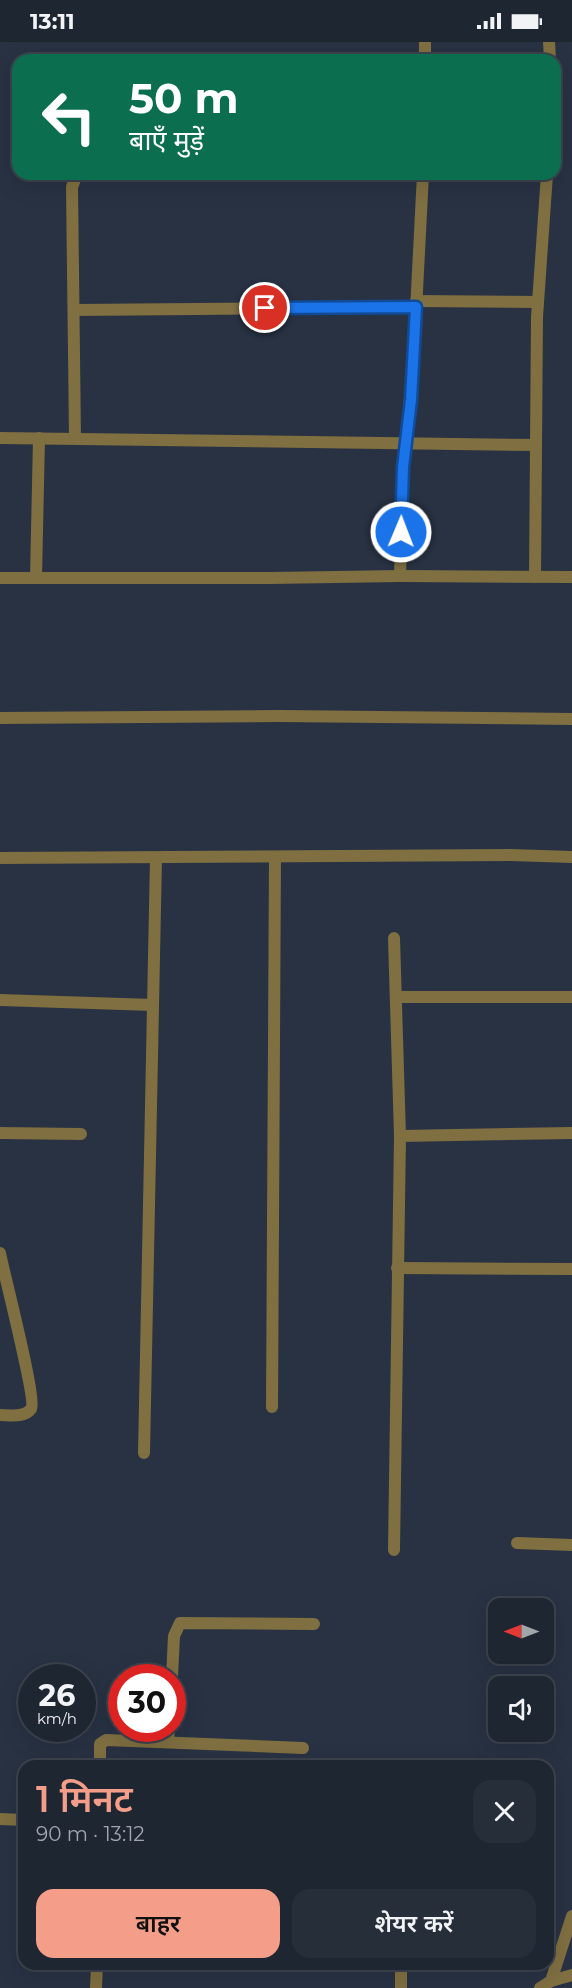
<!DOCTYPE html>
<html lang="hi">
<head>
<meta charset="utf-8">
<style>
  :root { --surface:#1e2632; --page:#262e3a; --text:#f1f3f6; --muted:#a1a5ac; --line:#3c434d; --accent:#f49e8a }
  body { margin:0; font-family:Montserrat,"Noto Sans Devanagari",sans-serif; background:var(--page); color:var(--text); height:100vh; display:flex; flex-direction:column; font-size:22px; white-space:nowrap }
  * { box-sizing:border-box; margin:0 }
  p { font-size:20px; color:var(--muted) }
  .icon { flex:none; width:33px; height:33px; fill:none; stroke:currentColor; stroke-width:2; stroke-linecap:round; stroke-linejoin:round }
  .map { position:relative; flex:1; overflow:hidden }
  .side { position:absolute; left:18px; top:1718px; width:536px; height:210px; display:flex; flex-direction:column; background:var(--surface); border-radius:18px; box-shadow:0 6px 24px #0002,0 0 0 2px var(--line) }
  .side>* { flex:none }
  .top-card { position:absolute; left:12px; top:12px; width:549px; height:126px; border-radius:18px; box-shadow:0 6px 24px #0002,0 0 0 2px var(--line); background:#0b6e4f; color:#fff; overflow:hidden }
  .needle { width:39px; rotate:270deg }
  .buttons { position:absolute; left:488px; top:1556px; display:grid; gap:12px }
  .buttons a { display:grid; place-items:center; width:66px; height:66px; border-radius:12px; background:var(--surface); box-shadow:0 6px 24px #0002,0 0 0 2px var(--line); font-size:30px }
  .speed { position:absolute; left:18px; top:1622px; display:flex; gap:12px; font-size:30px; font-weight:700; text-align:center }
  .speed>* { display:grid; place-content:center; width:78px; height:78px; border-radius:50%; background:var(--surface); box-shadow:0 6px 24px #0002,0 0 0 2px var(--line); line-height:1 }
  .speed small { font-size:15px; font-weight:400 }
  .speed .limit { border:9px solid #d22; background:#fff; color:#111 }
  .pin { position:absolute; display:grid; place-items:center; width:51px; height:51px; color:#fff; margin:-26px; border:3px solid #fff; border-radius:50%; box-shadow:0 2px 6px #0007 }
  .me { position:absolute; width:66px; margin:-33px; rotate:1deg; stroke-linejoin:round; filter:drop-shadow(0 0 4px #0008) }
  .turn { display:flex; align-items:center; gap:21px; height:126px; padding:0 18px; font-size:27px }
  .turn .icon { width:78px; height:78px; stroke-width:2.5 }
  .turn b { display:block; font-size:42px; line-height:51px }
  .round { display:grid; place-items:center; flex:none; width:63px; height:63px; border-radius:18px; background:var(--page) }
  .summary { display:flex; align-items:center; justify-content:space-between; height:102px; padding:0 18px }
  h1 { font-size:36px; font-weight:600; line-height:45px; color:var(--accent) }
  .cta { display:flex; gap:12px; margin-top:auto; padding:12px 18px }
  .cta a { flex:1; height:69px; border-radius:18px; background:var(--accent); color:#111; font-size:24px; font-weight:600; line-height:69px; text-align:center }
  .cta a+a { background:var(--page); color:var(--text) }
  .status { display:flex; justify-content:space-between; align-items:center; height:42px; padding:0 30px; background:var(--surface); direction:ltr }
  .status svg { height:16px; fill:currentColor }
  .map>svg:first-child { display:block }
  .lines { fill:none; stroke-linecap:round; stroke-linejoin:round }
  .street { stroke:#7f6f41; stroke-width:12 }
  .route-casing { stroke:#114b97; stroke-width:15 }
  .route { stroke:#1a73e8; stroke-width:10 }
</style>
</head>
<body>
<div class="status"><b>13:11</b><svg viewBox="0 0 49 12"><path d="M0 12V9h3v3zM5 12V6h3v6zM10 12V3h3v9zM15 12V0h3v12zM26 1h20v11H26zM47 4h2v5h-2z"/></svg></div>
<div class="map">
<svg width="572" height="1946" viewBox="0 0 572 1946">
  <rect width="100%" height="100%" fill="#283243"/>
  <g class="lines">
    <g class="street">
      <polyline points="549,0 550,18"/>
      <polyline points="425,18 425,0"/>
      <polyline points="416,259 538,260"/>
      <polyline points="74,268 416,265"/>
      <polyline points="0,396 536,403"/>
      <polyline points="75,396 72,145 77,132"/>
      <polyline points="400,534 403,425 413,327 423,132"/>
      <polyline points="535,535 537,275 547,132"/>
      <polyline points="0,536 271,536 400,534 572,535"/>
      <polyline points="36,536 39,396"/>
      <polyline points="0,676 278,674 572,677"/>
      <polyline points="0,816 511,813 572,815"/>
      <polyline points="394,896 400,1094"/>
      <polyline points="396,955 572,955"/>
      <polyline points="0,958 153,963"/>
      <polyline points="0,1091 81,1092"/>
      <path d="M 0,1211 C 4,1232 37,1358 31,1367 C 25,1376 9,1373 0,1373"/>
      <polyline points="397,1226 572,1227"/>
      <polyline points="272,1365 275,815"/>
      <polyline points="144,1411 156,816"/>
      <polyline points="517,1501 572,1503"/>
      <polyline points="394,1508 400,1094 572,1091"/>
      <polyline points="172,1635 174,1594 180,1581 314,1582"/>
      <polyline points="168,1700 169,1686"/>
      <polyline points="100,1724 100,1702 106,1698 303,1706"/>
      <polyline points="0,1777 24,1778"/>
      <polyline points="551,1939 572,1874"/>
      <polyline points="96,1946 97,1922"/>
      <polyline points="401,1946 401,1922"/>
      <polyline points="540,1946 551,1939 572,1933"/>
    </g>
  </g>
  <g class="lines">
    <g class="route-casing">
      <polyline id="route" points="265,266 416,265 411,358 403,425 401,490"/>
    </g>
    <use href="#route" class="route"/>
  </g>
</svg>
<div class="buttons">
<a><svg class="needle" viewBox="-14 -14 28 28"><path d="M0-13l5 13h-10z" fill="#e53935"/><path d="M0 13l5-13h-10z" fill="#a1a5ac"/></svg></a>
<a><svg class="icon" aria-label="sound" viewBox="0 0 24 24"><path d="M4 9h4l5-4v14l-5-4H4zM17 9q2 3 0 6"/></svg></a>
</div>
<div class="speed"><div>26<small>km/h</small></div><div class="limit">30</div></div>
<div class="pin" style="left:265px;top:266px;background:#d93025"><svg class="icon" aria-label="arrive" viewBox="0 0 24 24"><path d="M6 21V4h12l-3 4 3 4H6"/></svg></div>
<svg class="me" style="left:401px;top:490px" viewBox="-20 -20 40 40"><circle r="17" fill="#1a73e8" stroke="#fff" stroke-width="3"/><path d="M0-11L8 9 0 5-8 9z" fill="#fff"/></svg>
<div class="top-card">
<div class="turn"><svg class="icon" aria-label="left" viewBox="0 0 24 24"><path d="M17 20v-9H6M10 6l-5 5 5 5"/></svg><div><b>50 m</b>बाएँ मुड़ें</div></div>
</div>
<section class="side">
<div class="summary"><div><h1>1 मिनट</h1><p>90 m · 13:12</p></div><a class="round"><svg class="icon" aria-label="close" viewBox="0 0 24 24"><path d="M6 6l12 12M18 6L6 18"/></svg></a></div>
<div class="cta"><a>बाहर</a><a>शेयर करें</a></div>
</section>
</div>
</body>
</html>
